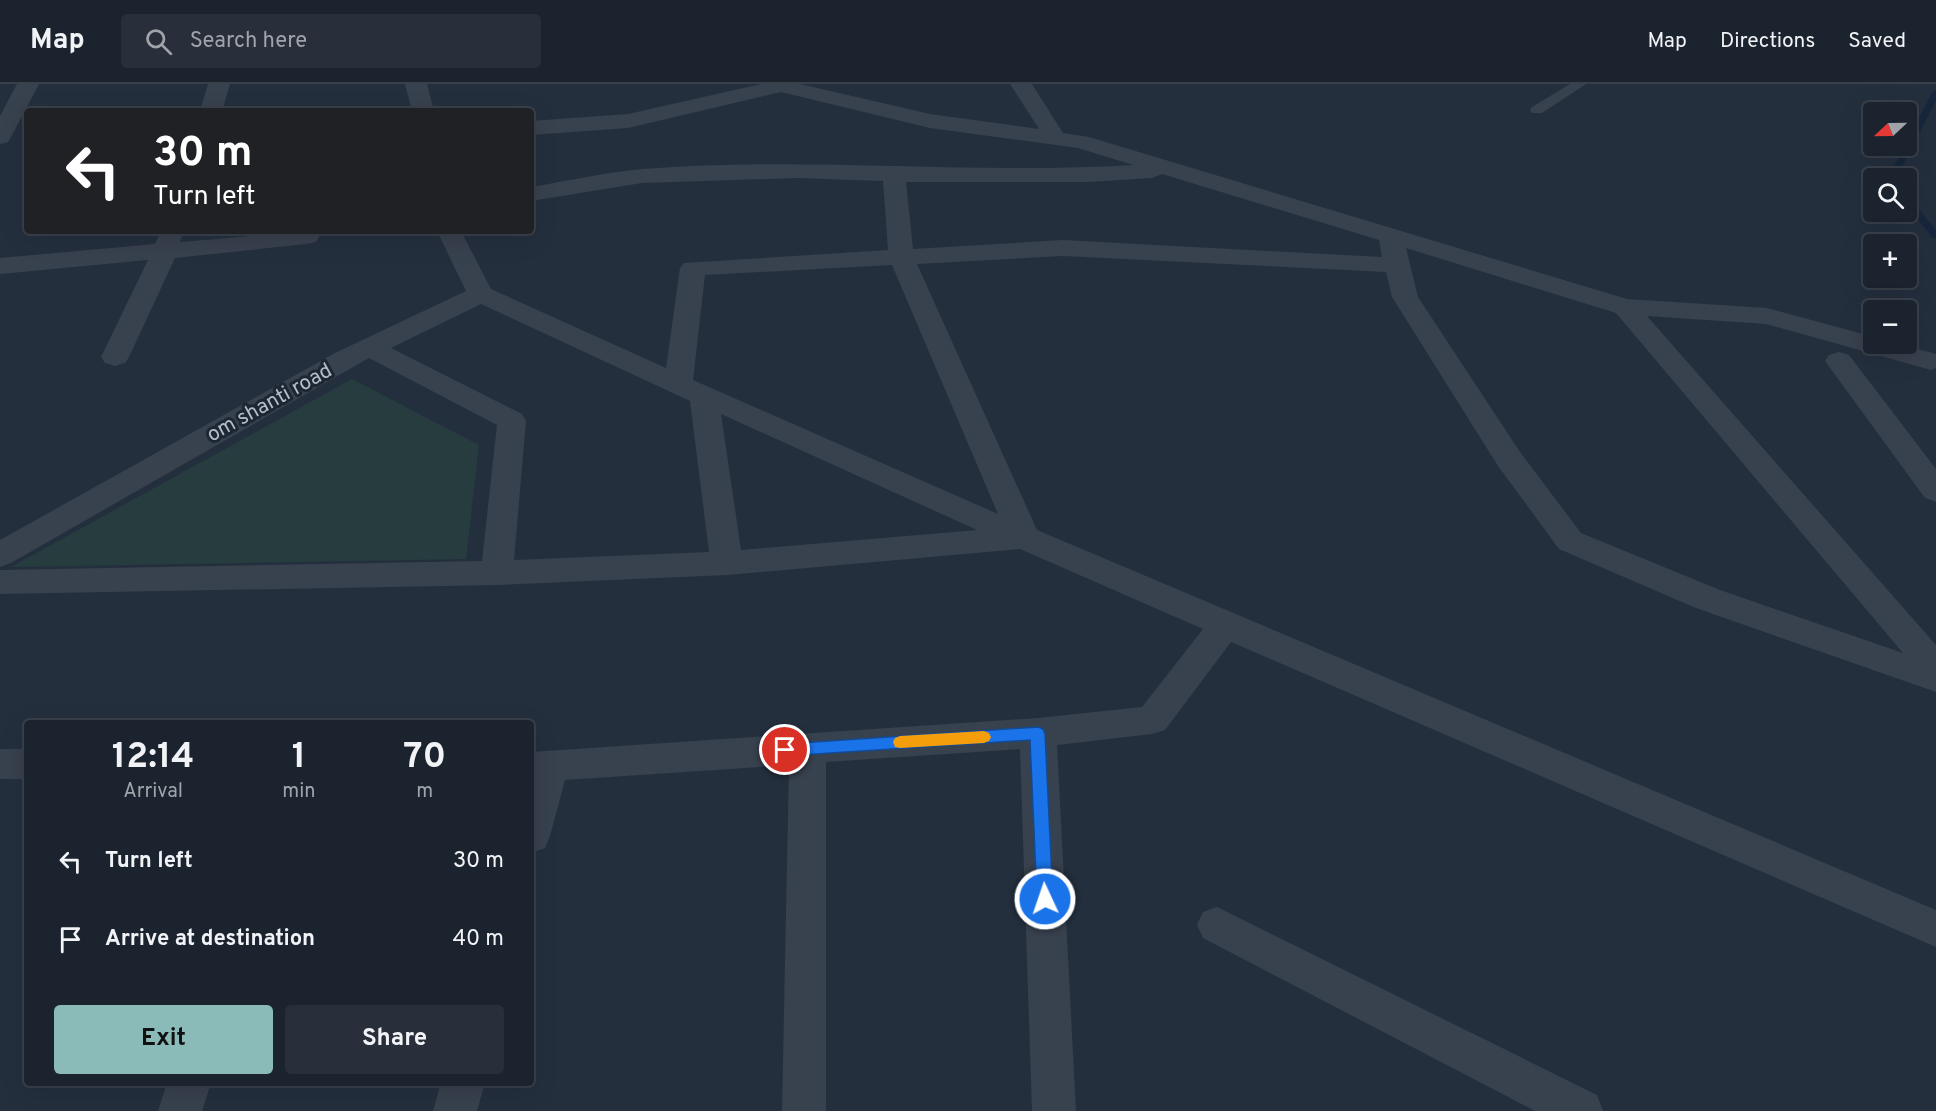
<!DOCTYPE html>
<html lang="en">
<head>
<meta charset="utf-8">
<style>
  :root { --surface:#1b232e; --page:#282f3a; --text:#f1f3f6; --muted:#a0a4aa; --line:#39404a; --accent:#8bbbb9 }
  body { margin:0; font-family:Overpass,sans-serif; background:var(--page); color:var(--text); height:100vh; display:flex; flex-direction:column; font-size:22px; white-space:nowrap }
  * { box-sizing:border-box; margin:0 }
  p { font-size:20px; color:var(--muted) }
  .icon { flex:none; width:33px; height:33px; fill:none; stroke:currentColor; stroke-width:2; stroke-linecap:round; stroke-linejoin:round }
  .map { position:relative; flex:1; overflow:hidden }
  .drawer { position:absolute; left:24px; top:636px; width:510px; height:366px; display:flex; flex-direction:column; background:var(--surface); border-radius:6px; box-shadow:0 6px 24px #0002,0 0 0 2px var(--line) }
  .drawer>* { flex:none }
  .guide { position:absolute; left:24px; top:24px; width:510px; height:126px; border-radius:6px; box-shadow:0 6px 24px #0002,0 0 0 2px var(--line); background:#202124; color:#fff; overflow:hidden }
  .needle { width:39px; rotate:248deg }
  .controls { position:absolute; left:1863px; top:18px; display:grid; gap:12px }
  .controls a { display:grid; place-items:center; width:54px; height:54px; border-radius:6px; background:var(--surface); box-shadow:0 6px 24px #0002,0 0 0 2px var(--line); font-size:30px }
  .pin { position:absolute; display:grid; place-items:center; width:51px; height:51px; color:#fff; margin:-26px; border:3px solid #fff; border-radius:50%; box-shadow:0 2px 6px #0007 }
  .me { position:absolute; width:66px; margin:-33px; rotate:357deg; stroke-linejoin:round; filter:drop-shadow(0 0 4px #0008) }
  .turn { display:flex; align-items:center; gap:21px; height:126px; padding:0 30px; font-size:27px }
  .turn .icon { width:78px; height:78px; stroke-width:2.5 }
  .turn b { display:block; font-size:42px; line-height:51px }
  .eta { display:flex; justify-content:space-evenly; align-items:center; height:102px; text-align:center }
  .eta b { font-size:36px; font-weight:700; line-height:42px }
  .cta { display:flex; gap:12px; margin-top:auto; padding:12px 30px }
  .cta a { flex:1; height:69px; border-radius:6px; background:var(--accent); color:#111; font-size:24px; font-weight:700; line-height:69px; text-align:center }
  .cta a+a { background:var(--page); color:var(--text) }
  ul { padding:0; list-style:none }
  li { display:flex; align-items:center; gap:18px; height:78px; padding:0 30px }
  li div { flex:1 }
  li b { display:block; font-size:22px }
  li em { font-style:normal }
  header { display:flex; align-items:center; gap:36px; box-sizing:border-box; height:84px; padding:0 30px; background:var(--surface); border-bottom:2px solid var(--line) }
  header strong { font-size:28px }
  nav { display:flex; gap:33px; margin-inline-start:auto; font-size:21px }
  .search { width:420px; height:54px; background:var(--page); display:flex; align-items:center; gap:15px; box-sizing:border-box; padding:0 21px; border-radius:6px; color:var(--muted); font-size:22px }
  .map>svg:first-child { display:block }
  .green { fill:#263c3f }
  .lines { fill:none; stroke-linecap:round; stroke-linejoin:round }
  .stream { fill:#17263c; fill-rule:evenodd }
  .lane { fill:#38414e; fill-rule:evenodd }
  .street { fill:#38414e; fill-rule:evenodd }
  .route { fill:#1a73e8; stroke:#114b97; stroke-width:1.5 }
  .slow { fill:#f59e0b }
  .labels { text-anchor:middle; stroke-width:6; stroke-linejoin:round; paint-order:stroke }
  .street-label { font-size:21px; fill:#b4bcc9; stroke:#1d2633 }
</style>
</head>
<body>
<header>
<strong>Map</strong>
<div class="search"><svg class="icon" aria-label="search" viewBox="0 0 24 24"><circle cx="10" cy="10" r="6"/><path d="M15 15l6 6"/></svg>Search here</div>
<nav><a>Map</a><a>Directions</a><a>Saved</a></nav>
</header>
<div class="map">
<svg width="1936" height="1027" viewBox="0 0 1936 1027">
  <rect width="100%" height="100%" fill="#242f3e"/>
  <polygon class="green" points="352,295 479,361 466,475 11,483"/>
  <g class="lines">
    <g class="stream">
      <polygon points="1933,7 1936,7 1936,17 1896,94 1888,94"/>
      <polygon points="1906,113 1909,113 1936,146 1936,155 1933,154 1906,121"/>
    </g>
    <polygon class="lane" points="1570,0 1586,0 1542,29 1532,29 1530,26 1532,23"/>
    <g class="street">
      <polygon points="17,0 39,0 11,53 8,58 0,60 0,32"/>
      <polygon points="208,0 230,0 222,27 200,27"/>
      <polygon points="405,0 427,0 434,27 412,27"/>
      <path d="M 761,0 L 800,0 L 930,30 L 1039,45 L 1010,0 L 1032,0 L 1063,49 L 1089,53 L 1627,215 L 1767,224 L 1874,253 L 1874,260 L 1899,260 L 1936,270 L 1936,284 L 1931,286 L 1766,240 L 1647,232 L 1936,561 L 1936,608 L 1696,524 L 1559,465 L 1498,382 L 1392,213 L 1386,188 L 1063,172 L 917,180 L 1037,446 L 1936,826 L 1936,863 L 1231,558 L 1165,646 L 1152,650 L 1057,661 L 1076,1027 L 1032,1027 L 1020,665 L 826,678 L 826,1027 L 782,1027 L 789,681 L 565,696 L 550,752 L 545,764 L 531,769 L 531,668 L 1038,634 L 1142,623 L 1203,545 L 1020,465 L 727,491 L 497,501 L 0,510 L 0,486 L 482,477 L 497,341 L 369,274 L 11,479 L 0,483 L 0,456 L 335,269 L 466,207 L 437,147 L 461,147 L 491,205 L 666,284 L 680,184 L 684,179 L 888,166 L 883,97 L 797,94 L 642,99 L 531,117 L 531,103 C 568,97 606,88 643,85 C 806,72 970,91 1133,81 L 1078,64 L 930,44 L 781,8 L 628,44 L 531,51 L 531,37 L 628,30 ZM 1162,90 L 1379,156 L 1382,173 L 1063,156 L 913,165 L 906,98 L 1088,98 L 1152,94 ZM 1406,164 L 1616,229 L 1903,569 L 1720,506 L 1581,449 L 1520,368 L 1418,213 ZM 892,181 L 998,430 L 693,296 L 705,191 ZM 481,220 L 690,317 L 709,468 L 514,476 L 526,337 L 522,330 L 391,264 ZM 721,330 L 977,446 L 741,466 Z"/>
      <polygon points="161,147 179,147 182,152 180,158 313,147 319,153 316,158 307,160 175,174 129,273 125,279 115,282 105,279 101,273 148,176 0,190 0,174 155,160"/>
      <polygon points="1839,268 1849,271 1936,385 1936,418 1925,414 1825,277 1829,271"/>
      <rect x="0" y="665" width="27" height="30"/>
      <polygon points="1217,823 1597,1011 1603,1027 1535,1027 1203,854 1197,841 1203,828"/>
      <polygon points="167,999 211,999 202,1027 158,1027"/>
      <polygon points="441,999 485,999 477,1027 433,1027"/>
    </g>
  </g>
  <polygon class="route" points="1038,643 1043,645 1045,650 1053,815 1051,820 1045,822 1039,820 1037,815 1030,656 785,672 779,670 777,666 779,661 785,660"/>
  <polygon class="slow" points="984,647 989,649 991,653 989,657 984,659 900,664 895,663 893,658 895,654 900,652"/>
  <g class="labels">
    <g class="street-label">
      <text transform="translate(269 318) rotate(-29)" y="7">om shanti road</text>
    </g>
  </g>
</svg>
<div class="controls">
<a><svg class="needle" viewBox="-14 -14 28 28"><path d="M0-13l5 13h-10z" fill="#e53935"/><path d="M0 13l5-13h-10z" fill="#a0a4aa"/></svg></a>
<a><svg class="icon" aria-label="search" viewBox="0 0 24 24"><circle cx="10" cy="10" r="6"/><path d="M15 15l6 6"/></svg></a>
<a>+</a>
<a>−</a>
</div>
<div class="pin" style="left:785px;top:666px;background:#d93025"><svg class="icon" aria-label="arrive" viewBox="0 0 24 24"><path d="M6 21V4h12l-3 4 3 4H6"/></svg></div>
<svg class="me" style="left:1045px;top:815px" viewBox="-20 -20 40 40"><circle r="17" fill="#1a73e8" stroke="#fff" stroke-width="3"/><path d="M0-11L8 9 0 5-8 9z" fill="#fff"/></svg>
<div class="guide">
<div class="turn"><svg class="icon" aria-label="left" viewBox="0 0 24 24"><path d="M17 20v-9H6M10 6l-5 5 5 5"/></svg><div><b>30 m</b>Turn left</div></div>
</div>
<section class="drawer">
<div class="eta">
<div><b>12:14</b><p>Arrival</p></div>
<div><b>1</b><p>min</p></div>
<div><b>70</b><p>m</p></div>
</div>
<ul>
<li><svg class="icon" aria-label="left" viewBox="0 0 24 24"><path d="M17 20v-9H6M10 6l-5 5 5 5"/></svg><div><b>Turn left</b></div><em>30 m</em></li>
<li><svg class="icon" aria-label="arrive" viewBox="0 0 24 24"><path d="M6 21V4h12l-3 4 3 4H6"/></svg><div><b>Arrive at destination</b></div><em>40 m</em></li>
</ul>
<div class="cta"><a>Exit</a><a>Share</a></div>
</section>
</div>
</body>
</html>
